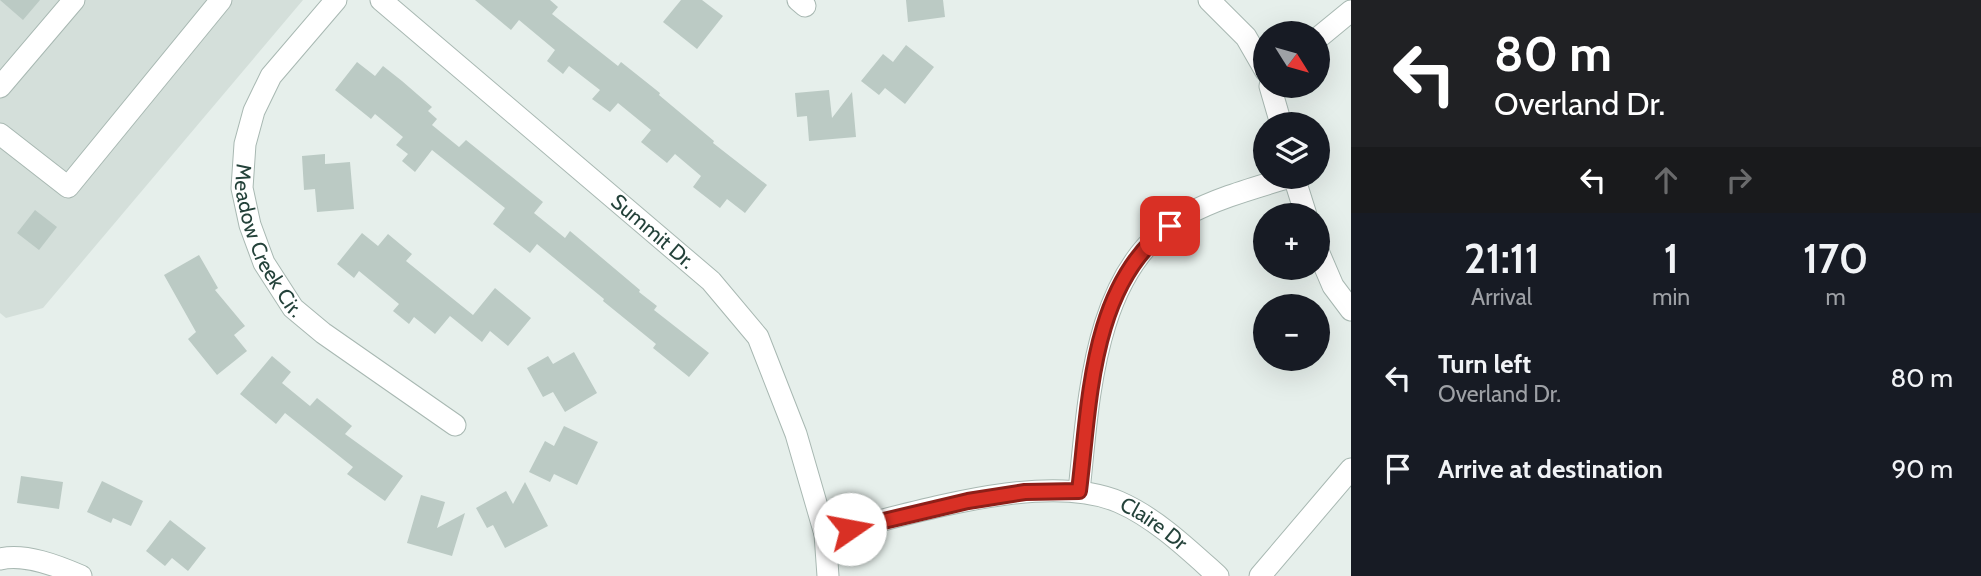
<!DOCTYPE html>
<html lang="en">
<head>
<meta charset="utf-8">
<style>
  :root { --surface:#171b24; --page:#20242c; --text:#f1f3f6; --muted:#9ea1a6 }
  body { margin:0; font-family:Cabin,sans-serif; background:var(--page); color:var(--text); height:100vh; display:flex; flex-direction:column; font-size:26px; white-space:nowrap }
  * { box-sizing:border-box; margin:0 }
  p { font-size:23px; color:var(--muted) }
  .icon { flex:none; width:38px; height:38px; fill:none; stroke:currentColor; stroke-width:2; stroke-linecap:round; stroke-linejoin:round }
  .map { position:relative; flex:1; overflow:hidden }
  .details { display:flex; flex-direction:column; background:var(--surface); width:630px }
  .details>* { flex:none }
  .guide { background:#202124; color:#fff; overflow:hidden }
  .needle { width:46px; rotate:127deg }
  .buttons { position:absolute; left:1253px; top:21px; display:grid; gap:14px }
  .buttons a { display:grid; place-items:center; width:77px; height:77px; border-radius:50%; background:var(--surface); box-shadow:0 7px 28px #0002; font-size:35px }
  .pin { position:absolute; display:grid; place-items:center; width:60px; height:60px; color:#fff; margin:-30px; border-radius:14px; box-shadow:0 4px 10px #0006 }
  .me { position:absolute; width:77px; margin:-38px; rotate:78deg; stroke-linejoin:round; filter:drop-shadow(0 0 5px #0008) }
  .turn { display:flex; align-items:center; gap:24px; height:147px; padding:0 28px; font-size:32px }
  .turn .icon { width:91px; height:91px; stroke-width:2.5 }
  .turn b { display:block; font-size:49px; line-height:60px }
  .lanes { display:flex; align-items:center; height:66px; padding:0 28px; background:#0003; justify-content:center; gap:35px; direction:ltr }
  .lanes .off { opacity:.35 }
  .eta { display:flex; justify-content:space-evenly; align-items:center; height:119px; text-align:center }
  .eta b { font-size:42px; font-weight:600; line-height:49px }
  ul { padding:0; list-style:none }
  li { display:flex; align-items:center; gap:21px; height:91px; padding:0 28px }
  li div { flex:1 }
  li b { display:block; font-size:26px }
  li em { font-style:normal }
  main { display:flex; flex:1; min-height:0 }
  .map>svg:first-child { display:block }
  .built { fill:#d4dfda }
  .building { fill:#bbcac4 }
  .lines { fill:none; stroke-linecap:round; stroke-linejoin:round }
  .minor-casing { stroke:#a8b8b2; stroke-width:23 }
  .minor { stroke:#fff; stroke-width:21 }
  .route-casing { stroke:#8d1f18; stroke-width:18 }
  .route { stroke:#d93025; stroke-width:12 }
  .labels { text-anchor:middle; stroke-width:5; stroke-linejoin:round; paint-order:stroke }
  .street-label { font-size:21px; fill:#24423a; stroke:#f7fbf9 }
</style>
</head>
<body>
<main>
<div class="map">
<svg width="1351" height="576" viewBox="0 0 1351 576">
  <rect width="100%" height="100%" fill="#e6efeb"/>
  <polygon class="built" points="0,0 303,0 43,308 6,318 0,313"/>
  <g class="building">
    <polygon points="0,0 40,0 23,20"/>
    <polygon points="475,0 550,0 558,7 552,14 618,66 621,62 660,93 659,95 714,141 713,143 767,185 745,213 727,199 720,208 693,187 701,176 675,154 667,163 641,142 651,130 618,103 610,112 592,99 600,90 569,66 563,74 547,61 555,50 519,20 511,30"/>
    <polygon points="681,0 702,0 723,16 697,49 663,22"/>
    <polygon points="906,0 943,0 945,17 908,22"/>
    <polygon points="906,45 934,67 905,104 885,88 879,95 861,81 883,54 893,62"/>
    <polygon points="357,62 375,76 383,66 402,81 432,107 428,111 437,119 432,125 459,147 466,140 543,202 534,213 565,238 570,231 640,290 639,292 657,306 654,310 709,353 689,377 653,348 656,344 603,301 604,299 537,244 530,253 493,224 505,208 432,150 415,172 402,161 408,154 396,145 403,137 375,114 371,119 335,90"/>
    <polygon points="829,90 832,118 852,92 856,137 809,141 807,116 797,117 795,93"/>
    <polygon points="325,154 325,164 350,162 354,209 317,212 315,189 304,190 302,156"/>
    <polygon points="35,210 57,227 39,250 17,233"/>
    <polygon points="362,233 378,246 388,234 412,254 406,261 473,315 495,288 531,318 508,346 490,331 482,342 450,316 435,334 414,317 409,324 393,311 399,304 359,271 354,278 337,264"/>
    <polygon points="199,255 218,288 215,290 245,326 234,335 247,351 217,375 188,339 196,332 164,275"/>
    <polygon points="574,352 597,393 565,412 553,392 543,397 527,368 548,356 553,364"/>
    <polygon points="272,356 291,372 282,383 310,406 317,398 352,426 345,434 403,476 385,501 347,474 353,467 285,413 276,424 240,394"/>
    <polygon points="564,426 598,442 577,485 554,474 550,482 529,472 545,441 554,446"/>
    <polygon points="21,476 63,482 59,509 17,503"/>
    <polygon points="102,481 143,501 131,526 113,518 111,523 87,512"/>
    <polygon points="525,482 548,526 505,548 493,525 487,528 476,508 506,491 513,504"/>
    <polygon points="421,495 445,502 437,528 465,513 452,556 407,543"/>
    <polygon points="170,520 206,548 188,571 172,558 165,566 146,551"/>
  </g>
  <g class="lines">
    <g class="minor-casing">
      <g id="minor">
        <path id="s1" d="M 336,0 L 271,76 L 254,111 L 245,144 L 242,188 L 250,225 L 264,263 L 293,308 L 323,333 L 455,425"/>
        <path id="s2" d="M 381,0 L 711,281 L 758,337 L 796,434 L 825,534 L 828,576"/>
        <polyline points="798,0 805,6"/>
        <polyline points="1209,0 1246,37 1265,70"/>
        <polyline points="1318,38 1351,11"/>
        <polyline points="1270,86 1281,124"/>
        <polyline points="0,87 74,0"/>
        <polyline points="0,134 68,187 221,0"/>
        <polyline points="1294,177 1306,215"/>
        <polyline points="1318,251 1333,286 1351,310"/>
        <path d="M 1079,491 C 1089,399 1093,267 1184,216 C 1217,198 1254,188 1290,177"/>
        <path id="s3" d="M 825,534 C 906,517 1042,469 1119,502 C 1156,518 1189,550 1218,576"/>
        <path d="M 0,559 C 25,553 58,566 81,576"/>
        <polyline points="1260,576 1351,469"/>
      </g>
    </g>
    <use href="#minor" class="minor"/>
  </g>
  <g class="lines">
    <g class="route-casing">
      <path id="route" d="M 850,529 L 968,501 L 1025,492 L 1079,491 C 1090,402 1090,284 1170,226"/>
    </g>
    <use href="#route" class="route"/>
  </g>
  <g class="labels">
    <g class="street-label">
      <text dy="7" stroke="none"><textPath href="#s2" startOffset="357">Summit Dr.</textPath></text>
      <text dy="7" stroke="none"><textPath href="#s1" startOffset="275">Meadow Creek Cir.</textPath></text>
      <text dy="7" stroke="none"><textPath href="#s3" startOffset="341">Claire Dr</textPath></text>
    </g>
  </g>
</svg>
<div class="buttons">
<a><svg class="needle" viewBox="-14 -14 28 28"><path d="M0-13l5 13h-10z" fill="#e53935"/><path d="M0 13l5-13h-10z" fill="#9ea1a6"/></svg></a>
<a><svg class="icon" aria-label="layers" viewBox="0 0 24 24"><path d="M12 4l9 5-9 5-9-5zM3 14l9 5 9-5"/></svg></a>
<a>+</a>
<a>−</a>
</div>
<div class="pin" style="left:1170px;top:226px;background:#d93025"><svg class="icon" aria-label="arrive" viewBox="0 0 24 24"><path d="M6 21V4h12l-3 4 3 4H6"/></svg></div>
<svg class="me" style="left:850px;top:529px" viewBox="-20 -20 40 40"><circle r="19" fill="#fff"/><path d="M0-13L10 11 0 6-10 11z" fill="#d93025"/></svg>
</div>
<section class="details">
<div class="guide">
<div class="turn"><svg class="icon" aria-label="left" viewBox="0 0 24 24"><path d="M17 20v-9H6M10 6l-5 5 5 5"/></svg><div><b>80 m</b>Overland Dr.</div></div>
<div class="lanes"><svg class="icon" aria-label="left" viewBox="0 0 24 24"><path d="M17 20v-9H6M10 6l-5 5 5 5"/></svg><svg class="icon off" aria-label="ahead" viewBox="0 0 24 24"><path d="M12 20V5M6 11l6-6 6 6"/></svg><svg class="icon off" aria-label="right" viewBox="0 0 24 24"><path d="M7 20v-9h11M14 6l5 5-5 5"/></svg></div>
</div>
<div class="eta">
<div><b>21:11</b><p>Arrival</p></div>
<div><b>1</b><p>min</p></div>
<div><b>170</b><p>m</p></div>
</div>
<ul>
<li><svg class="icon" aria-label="left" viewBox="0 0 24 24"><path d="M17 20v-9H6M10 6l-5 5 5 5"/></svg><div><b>Turn left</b><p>Overland Dr.</p></div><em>80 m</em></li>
<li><svg class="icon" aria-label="arrive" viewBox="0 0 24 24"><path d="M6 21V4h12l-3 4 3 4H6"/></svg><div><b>Arrive at destination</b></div><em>90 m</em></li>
</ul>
</section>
</main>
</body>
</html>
